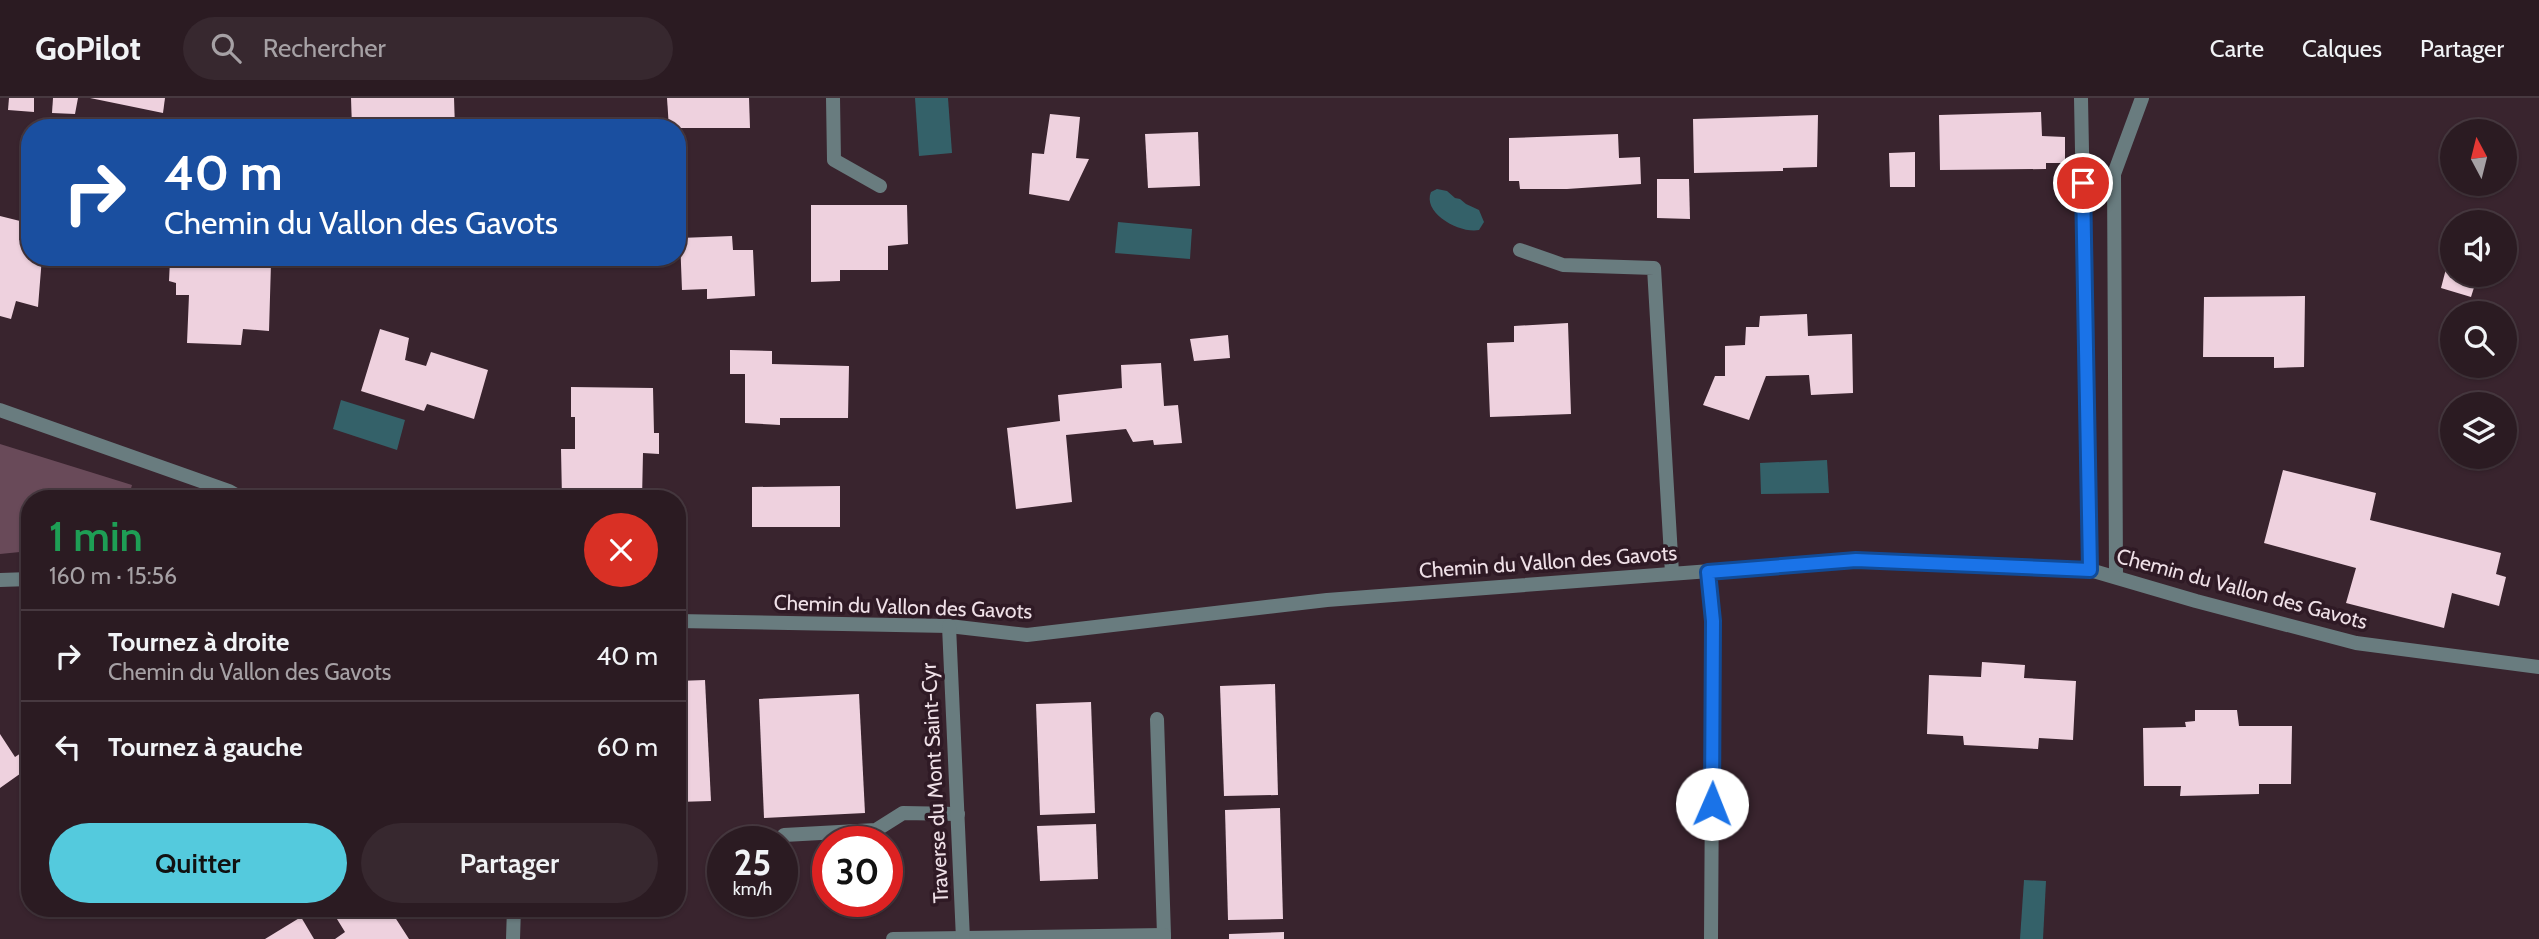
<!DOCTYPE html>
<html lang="fr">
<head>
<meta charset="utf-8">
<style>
  :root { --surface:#2b1b22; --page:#37282f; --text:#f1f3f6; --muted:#a6a1a5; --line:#473940; --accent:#54cadd }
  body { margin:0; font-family:Cabin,sans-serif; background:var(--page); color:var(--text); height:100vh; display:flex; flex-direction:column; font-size:26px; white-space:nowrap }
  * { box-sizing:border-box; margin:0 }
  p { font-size:23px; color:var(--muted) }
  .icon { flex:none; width:38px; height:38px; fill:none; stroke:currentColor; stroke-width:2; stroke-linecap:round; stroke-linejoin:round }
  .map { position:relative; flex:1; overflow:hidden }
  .drawer { position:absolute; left:21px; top:392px; width:665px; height:427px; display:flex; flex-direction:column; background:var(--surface); border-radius:28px; box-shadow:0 2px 5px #0004,0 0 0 2px var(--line) }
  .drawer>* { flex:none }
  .hud { position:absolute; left:21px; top:21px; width:665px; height:147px; border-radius:28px; box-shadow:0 2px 5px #0004,0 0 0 2px var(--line); background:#1a4fa0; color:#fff; overflow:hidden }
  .needle { width:46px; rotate:353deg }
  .controls { position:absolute; left:2440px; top:21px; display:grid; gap:14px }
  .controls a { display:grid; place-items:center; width:77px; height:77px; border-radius:50%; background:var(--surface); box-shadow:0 2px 5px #0004,0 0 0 2px var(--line); font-size:35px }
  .speed { position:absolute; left:707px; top:728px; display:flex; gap:14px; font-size:35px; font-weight:700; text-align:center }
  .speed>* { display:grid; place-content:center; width:91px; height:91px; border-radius:50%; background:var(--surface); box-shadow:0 2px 5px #0004,0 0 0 2px var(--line); line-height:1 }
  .speed small { font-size:18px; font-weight:400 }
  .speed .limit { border:10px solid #d22; background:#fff; color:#111 }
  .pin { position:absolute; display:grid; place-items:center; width:60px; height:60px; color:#fff; margin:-30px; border:4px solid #fff; border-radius:50%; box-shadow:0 2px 7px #0007 }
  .me { position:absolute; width:77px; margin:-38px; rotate:1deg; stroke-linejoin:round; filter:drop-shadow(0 0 5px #0008) }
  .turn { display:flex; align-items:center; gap:24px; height:147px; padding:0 28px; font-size:32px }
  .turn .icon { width:91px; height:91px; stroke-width:2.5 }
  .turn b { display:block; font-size:49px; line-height:60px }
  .round { display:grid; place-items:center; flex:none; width:74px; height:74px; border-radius:37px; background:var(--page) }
  .summary { display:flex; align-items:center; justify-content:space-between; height:119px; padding:0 28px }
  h1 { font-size:42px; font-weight:600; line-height:52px; color:#1e9e55 }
  .primary-button { display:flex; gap:14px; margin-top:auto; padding:14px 28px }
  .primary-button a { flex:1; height:80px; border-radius:42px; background:var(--accent); color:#111; font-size:28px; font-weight:600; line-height:80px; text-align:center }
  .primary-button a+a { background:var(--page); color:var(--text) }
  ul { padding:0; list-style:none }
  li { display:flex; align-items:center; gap:21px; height:91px; padding:0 28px; border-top:2px solid var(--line) }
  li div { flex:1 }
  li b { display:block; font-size:26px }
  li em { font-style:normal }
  header { display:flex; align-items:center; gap:42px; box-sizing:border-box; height:98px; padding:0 35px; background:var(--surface); border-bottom:2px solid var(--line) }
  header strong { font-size:33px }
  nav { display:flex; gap:38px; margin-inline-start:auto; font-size:24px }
  .search { width:490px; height:63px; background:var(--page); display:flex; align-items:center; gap:18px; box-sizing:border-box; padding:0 24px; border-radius:38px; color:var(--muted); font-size:26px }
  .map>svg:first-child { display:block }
  .green { fill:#694a59 }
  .water { fill:#346169 }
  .building { fill:#eed1de }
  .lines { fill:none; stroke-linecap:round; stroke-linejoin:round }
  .lane { stroke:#697c7f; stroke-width:14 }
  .street { stroke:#697c7f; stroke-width:14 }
  .route-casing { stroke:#114b97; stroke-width:18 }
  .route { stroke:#1a73e8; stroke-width:12 }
  .labels { text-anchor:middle; stroke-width:7; stroke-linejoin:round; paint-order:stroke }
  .street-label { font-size:21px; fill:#efe0e7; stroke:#2f1a25 }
</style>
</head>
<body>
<header>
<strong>GoPilot</strong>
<div class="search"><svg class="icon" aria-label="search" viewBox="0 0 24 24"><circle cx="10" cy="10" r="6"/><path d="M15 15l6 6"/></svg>Rechercher</div>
<nav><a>Carte</a><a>Calques</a><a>Partager</a></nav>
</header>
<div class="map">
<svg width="2539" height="841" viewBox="0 0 2539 841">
  <rect width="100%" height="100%" fill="#39242e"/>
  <polygon class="green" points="0,346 132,387 128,401 30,401 30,453 0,456"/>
  <g class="water">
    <polygon points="915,0 948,0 952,55 919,58"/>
    <path d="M 1437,91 L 1447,93 L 1455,100 L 1460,101 L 1466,106 L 1479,112 L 1484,124 L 1479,132 C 1460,136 1422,115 1431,94 Z"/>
    <polygon points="1118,124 1192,131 1190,161 1115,155"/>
    <polygon points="341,302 405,322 397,352 333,331"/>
    <polygon points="1827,362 1829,395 1761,396 1760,365"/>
    <polygon points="2024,782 2046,783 2043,841 2020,841"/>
  </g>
  <g class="building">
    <polygon points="9,0 34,0 34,14 8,12"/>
    <polygon points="53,0 78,0 75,16 52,15"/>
    <polygon points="90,0 165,0 163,15"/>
    <polygon points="351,0 454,0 455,30 352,30"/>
    <polygon points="667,0 749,0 750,30 669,30"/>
    <polygon points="2041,14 2042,38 2065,39 2065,65 2046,65 2046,71 1940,72 1939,17"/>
    <polygon points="1050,16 1080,19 1076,60 1089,61 1069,103 1029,96 1032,55 1044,56"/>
    <polygon points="1818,17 1817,69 1783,70 1783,73 1694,75 1693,21"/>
    <polygon points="1198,34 1200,88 1148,90 1145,36"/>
    <polygon points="1618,36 1619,60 1640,59 1641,86 1567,91 1520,91 1519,83 1509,83 1509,40"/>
    <polygon points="1915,54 1915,89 1890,89 1889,55"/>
    <polygon points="1657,81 1689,81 1690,121 1657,120"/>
    <polygon points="811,107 907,107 908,146 888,148 888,172 840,172 840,183 811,184"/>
    <polygon points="0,118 20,123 19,142 30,145 30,159 42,159 38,209 16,203 11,221 0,218"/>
    <polygon points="732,138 733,152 753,152 755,198 707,201 707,191 682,192 680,140"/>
    <polygon points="170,162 271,165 269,233 243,231 241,247 187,245 189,197 176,197 176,185 169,183"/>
    <polygon points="2447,167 2452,168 2452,177 2478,177 2471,199 2441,190"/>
    <polygon points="2305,198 2304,269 2274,270 2274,259 2203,259 2204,199"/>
    <polygon points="1807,216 1808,238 1852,236 1853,295 1811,297 1809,277 1766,278 1749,322 1703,307 1715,278 1725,278 1725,248 1745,247 1746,229 1759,229 1760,218"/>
    <polygon points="1568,225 1571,316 1490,319 1487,245 1514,244 1514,228"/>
    <polygon points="380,231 409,240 405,262 426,268 431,254 488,272 474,321 427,306 424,313 361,293"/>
    <polygon points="1228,237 1230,260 1194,263 1190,241"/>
    <polygon points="730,252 772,253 772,266 849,268 848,320 780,320 780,327 745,325 745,276 730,276"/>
    <polygon points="1161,265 1164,308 1178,307 1182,345 1154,347 1153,342 1133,344 1126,331 1066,337 1072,404 1016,411 1007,330 1060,323 1058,297 1122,290 1121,267"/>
    <polygon points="571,289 653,290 654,335 659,335 659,356 643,355 642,401 562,401 561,351 575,351 575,319 571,319"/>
    <polygon points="2283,372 2376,395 2370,422 2501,455 2496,476 2506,479 2499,508 2452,495 2444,530 2346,505 2356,470 2264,445"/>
    <polygon points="840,388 840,429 752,429 752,389"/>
    <polygon points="1982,564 2025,567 2024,580 2076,583 2073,642 2039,640 2038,651 1964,647 1963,638 1927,636 1929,577 1981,579"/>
    <polygon points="705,582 711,703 677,704 677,583"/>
    <polygon points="1275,586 1278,697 1224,698 1220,588"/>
    <polygon points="859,596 865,715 764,720 759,601"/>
    <polygon points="1091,604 1095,715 1040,717 1036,606"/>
    <polygon points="2195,612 2237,612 2239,628 2292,628 2291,686 2259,686 2259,696 2180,698 2181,688 2144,688 2143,630 2186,629 2185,624 2195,623"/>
    <polygon points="0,636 15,659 30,649 30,680 24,673 0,690"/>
    <polygon points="1280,710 1283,821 1228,822 1225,712"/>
    <polygon points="1096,726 1098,781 1040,783 1037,728"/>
    <polygon points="336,810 389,810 409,841 335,841 345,834 332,813"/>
    <polygon points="301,819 314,841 265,841"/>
    <polygon points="1284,834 1284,841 1229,841 1229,836"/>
  </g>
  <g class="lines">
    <g class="lane">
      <polyline points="833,0 834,62 880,88"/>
      <polyline points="2081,0 2090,472"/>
      <polyline points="1520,152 1563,167 1654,170 1672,475"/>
      <polyline points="2116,479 2114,76 2142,0"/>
      <polyline points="1157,621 1164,837"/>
      <polyline points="784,737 876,732 903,715 958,716"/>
      <polyline points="893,841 1164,837 1164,841"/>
    </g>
    <g class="street">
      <polyline points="0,312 229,393 243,401"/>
      <polyline points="1708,474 1713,523 1711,841"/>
      <polyline points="0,482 30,481"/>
      <polyline points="677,523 949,528 1027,537 1327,502 1856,462 2090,472 2196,503 2356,545 2539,569"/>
      <polyline points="949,528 963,841"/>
      <polyline points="513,841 514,810"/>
    </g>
  </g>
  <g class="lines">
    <g class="route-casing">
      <polyline id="route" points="1712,706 1713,523 1708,474 1856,462 2090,472 2083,85"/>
    </g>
    <use href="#route" class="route"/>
  </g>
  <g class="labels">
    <g class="street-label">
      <text transform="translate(1548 464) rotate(-4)" y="7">Chemin du Vallon des Gavots</text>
      <text transform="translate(2242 491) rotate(15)" y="7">Chemin du Vallon des Gavots</text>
      <text transform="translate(903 509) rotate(2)" y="7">Chemin du Vallon des Gavots</text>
      <text transform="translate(935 685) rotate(-93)" y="7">Traverse du Mont Saint-Cyr</text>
    </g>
  </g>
</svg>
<div class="controls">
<a><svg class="needle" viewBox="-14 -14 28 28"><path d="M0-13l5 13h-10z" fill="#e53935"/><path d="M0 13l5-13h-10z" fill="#a6a1a5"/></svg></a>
<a><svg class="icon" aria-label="sound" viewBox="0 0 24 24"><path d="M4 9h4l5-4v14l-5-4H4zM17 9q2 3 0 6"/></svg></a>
<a><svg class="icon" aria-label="search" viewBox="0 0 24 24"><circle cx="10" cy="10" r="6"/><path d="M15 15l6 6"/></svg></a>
<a><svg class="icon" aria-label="layers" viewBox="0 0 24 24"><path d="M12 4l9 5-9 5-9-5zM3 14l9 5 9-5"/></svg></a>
</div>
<div class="speed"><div>25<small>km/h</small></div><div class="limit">30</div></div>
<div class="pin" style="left:2083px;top:85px;background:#d93025"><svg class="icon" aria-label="arrive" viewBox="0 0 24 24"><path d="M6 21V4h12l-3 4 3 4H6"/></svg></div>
<svg class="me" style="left:1712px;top:706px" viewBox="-20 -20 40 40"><circle r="19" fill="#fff"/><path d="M0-13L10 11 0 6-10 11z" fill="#1a73e8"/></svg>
<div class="hud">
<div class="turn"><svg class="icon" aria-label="right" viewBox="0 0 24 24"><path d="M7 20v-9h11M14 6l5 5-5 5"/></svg><div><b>40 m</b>Chemin du Vallon des Gavots</div></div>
</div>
<section class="drawer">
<div class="summary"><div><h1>1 min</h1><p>160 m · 15:56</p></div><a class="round" style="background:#d93025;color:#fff"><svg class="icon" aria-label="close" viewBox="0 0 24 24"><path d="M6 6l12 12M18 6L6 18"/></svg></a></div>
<ul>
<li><svg class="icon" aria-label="right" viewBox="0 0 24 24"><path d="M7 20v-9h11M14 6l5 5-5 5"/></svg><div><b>Tournez à droite</b><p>Chemin du Vallon des Gavots</p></div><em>40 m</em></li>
<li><svg class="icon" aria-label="left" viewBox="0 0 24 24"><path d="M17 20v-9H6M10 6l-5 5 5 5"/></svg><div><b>Tournez à gauche</b></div><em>60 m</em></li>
</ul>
<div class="primary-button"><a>Quitter</a><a>Partager</a></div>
</section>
</div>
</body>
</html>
